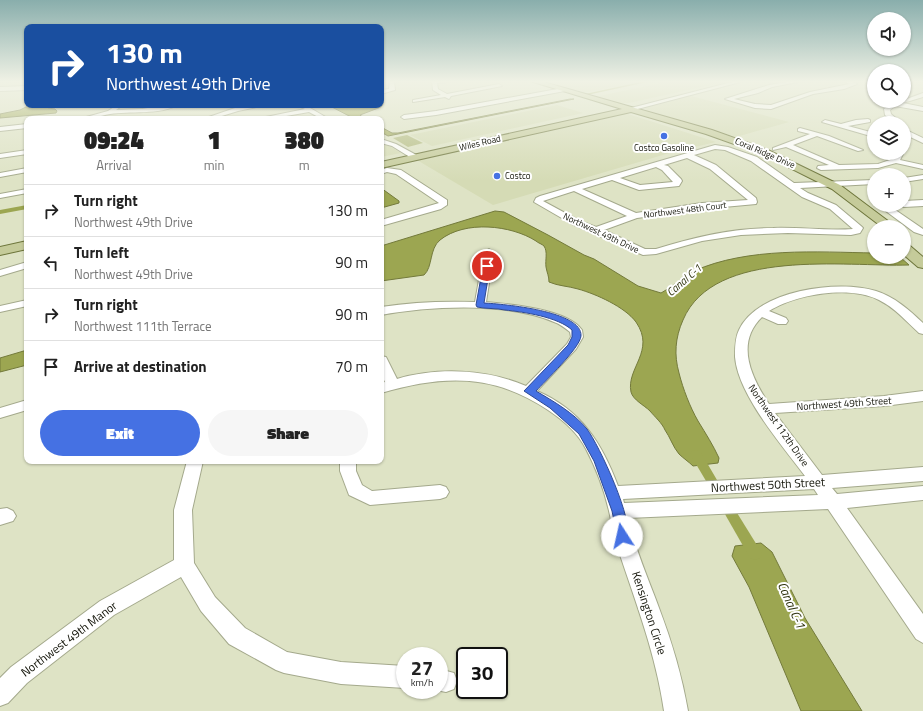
<!DOCTYPE html>
<html lang="en">
<head>
<meta charset="utf-8">
<style>
  :root { --surface:#fff; --page:#f6f6f6; --text:#222; --muted:#767676; --line:#e0e0e0; --accent:#4571e3 }
  body { margin:0; font-family:"Titillium Web",sans-serif; background:var(--page); color:var(--text); height:100vh; display:flex; flex-direction:column; font-size:15px; white-space:nowrap }
  * { box-sizing:border-box; margin:0 }
  p { font-size:13px; color:var(--muted) }
  .icon { flex:none; width:22px; height:22px; fill:none; stroke:currentColor; stroke-width:2; stroke-linecap:round; stroke-linejoin:round }
  .map { position:relative; flex:1; overflow:hidden }
  .sheet { position:absolute; left:24px; top:116px; width:360px; height:348px; display:flex; flex-direction:column; background:var(--surface); border-radius:8px; box-shadow:0 1px 3px #0004 }
  .sheet>* { flex:none }
  .hud { position:absolute; left:24px; top:24px; width:360px; height:84px; border-radius:8px; box-shadow:0 1px 3px #0004; background:#1a4fa0; color:#fff; overflow:hidden }
  .controls { position:absolute; left:867px; top:12px; display:grid; gap:8px }
  .controls a { display:grid; place-items:center; width:44px; height:44px; border-radius:50%; background:var(--surface); box-shadow:0 1px 3px #0004; font-size:20px }
  .speed { position:absolute; left:396px; top:647px; display:flex; gap:8px; font-size:20px; font-weight:700; text-align:center }
  .speed>* { display:grid; place-content:center; width:52px; height:52px; border-radius:50%; background:var(--surface); box-shadow:0 1px 3px #0004; line-height:1 }
  .speed small { font-size:10px; font-weight:400 }
  .speed .limit { border:2px solid #111; border-radius:6px; background:#fff; color:#111 }
  .pin { position:absolute; display:grid; place-items:center; width:34px; height:34px; color:#fff; margin:-17px; border:2px solid #fff; border-radius:50%; box-shadow:0 1px 4px #0007 }
  .me { position:absolute; width:44px; margin:-22px; rotate:350deg; stroke-linejoin:round; filter:drop-shadow(0 0 3px #0008) }
  .turn { display:flex; align-items:center; gap:14px; height:84px; padding:0 16px; font-size:18px }
  .turn .icon { width:52px; height:52px; stroke-width:2.5 }
  .turn b { display:block; font-size:28px; line-height:34px }
  .eta { display:flex; justify-content:space-evenly; align-items:center; height:68px; text-align:center }
  .eta b { font-size:24px; font-weight:800; line-height:28px }
  .cta { display:flex; gap:8px; margin-top:auto; padding:8px 16px }
  .cta a { flex:1; height:46px; border-radius:24px; background:var(--accent); color:#fff; font-size:16px; font-weight:800; line-height:46px; text-align:center }
  .cta a+a { background:var(--page); color:var(--text) }
  ul { padding:0; list-style:none }
  li { display:flex; align-items:center; gap:12px; height:52px; padding:0 16px; border-top:1px solid var(--line) }
  li div { flex:1 }
  li b { display:block; font-size:15px }
  li em { font-style:normal }
  .map>svg:first-child { display:block }
  .built { fill:#d5dbb5 }
  .green { fill:#b3bb81 }
  .water { fill:#9ca651; stroke:#737a3b }
  .lines { fill:none; stroke-linecap:round; stroke-linejoin:round }
  .canal { fill:#9ca651; fill-rule:evenodd }
  .minor-casing { stroke:#a4a98c; stroke-width:2 }
  .major-casing { stroke:#6d753b; stroke-width:2 }
  .minor { fill:#fff; fill-rule:evenodd }
  .major { fill:#c5cb9a; fill-rule:evenodd }
  .route { fill:#4571e3; stroke:#2d4994 }
  .poi-dot { fill:#4571e3; stroke:#fff; stroke-width:1.5 }
  .labels { text-anchor:middle; stroke-width:4; stroke-linejoin:round; paint-order:stroke }
  .far-street-label { font-size:9px; fill:#131409; stroke:#fff }
  .far-poi-label { font-size:9px; fill:#131409; stroke:#fff }
  .street-label { font-size:10px; fill:#131409; stroke:#fff }
  .water-label { font-size:11px; font-style:italic; fill:#303410; stroke:#fff }
  .near-street-label { font-size:12px; fill:#131409; stroke:#fff }
  .near-water-label { font-size:13px; font-style:italic; fill:#303410; stroke:#fff }
</style>
</head>
<body>
<div class="map">
<svg width="923" height="711" viewBox="0 0 923 711">
  <rect width="100%" height="100%" fill="#dee3c5"/>
  <g class="built">
    <polygon points="541,81 646,81 583,93"/>
    <polygon points="671,81 729,81 629,103 615,103 594,97"/>
    <polygon points="691,96 789,122 736,137 646,111 645,108"/>
    <polygon points="557,105 583,113 432,146 410,135"/>
    <polygon points="625,113 716,142 673,152 493,205 417,160"/>
    <polygon points="381,144 391,147 401,153 381,157"/>
  </g>
  <polygon class="green" points="407,135 423,143 408,147 393,138"/>
  <g class="water">
    <polygon points="570,99 574,99 398,134 388,136 381,132 381,127 392,133 398,133"/>
    <polygon points="381,100 383,101 383,105 381,107 360,115 365,119 355,119 328,105 381,105"/>
    <polygon points="30,105 51,105 48,108 55,109 57,111 56,113 0,118 0,114 20,110"/>
    <polygon points="381,188 399,201 399,203 381,208"/>
    <path d="M 495,211 L 504,212 L 548,235 L 584,255 L 594,259 L 638,286 L 661,293 C 673,287 682,277 694,271 C 748,247 817,252 874,253 L 874,257 L 900,257 L 909,265 C 846,267 714,247 683,320 C 675,338 674,355 679,373 C 683,389 690,407 698,421 C 706,434 713,445 719,458 L 718,463 L 693,466 C 689,462 683,458 679,454 C 673,447 670,437 665,430 C 662,423 655,417 650,411 C 644,405 633,400 631,392 C 626,368 656,351 636,322 C 625,307 596,294 578,289 C 568,286 558,286 549,282 C 549,276 547,273 546,267 C 545,260 548,252 544,246 C 542,244 538,243 536,241 C 511,225 465,220 440,240 C 429,249 433,267 424,275 L 381,281 L 381,246 Z"/>
    <polygon points="27,350 27,365 0,372 0,358"/>
    <polygon points="761,543 772,552 805,618 862,711 801,711 749,587 732,556 735,546"/>
  </g>
  <g class="lines">
    <g class="canal">
      <polygon points="645,81 652,81 587,95 585,94"/>
      <polygon points="27,205 27,209 0,214 0,210"/>
      <polygon points="696,450 700,451 717,480 719,483 717,486 713,488 709,486 690,454 692,451"/>
      <polygon points="730,507 734,508 760,550 762,554 760,558 755,560 750,558 726,516 724,512 726,508"/>
    </g>
    <g class="minor-casing">
      <g id="minor">
        <polygon points="390,81 394,81 395,90 381,94 381,90 389,89"/>
        <polygon points="432,81 457,81 437,83 438,89 447,94 499,84 502,86 451,96 449,99 445,97 413,102 413,100 441,95 433,90"/>
        <polygon points="736,81 744,81 630,111 627,109"/>
        <polygon points="792,81 803,81 772,87 758,93 734,99 755,104 771,105 810,92 849,84 844,81 851,81 857,84 844,89 813,94 771,109 755,108 725,99 769,85"/>
        <polygon points="27,86 27,90 0,91 0,87"/>
        <polygon points="563,88 566,90 565,91 436,115 404,119 401,117 404,115 436,111"/>
        <polygon points="923,93 923,97 903,103 923,107 923,111 895,106 890,110 891,114 901,123 894,123 885,115 884,109 891,104 904,101 904,100"/>
        <path d="M 117,105 L 120,107 L 116,110 L 142,109 L 165,105 L 177,105 C 162,115 127,111 110,114 C 99,116 90,119 79,119 L 108,111 Z"/>
        <polygon points="252,105 266,105 238,111 212,119 203,119 235,108"/>
        <polygon points="301,105 305,105 329,119 322,119 309,112 269,119 256,119 305,109 301,107"/>
        <polygon points="868,119 870,120 870,122 848,126 874,133 874,137 822,122 825,120 841,124 856,120"/>
        <polygon points="27,124 27,128 0,131 0,127"/>
        <polygon points="800,128 829,136 863,150 858,151 817,136 793,145 839,165 878,164 893,159 897,153 904,152 900,160 923,165 923,169 896,163 878,168 821,170 817,168 818,166 829,165 786,147 773,150 773,148 810,134 798,131 798,129"/>
        <polygon points="904,129 923,138 923,143 904,134"/>
        <polygon points="381,139 396,144 420,157 416,159 413,159 392,146 381,143"/>
        <path d="M 715,145 L 728,147 L 757,157 L 794,183 L 874,180 L 874,184 L 800,188 L 808,193 L 836,205 L 861,226 L 863,228 L 860,233 L 851,235 L 788,233 L 741,235 L 702,241 L 656,254 L 643,255 L 572,224 L 534,202 L 536,198 L 540,196 ZM 715,149 L 725,150 L 751,161 L 802,197 L 830,209 L 853,229 C 828,231 799,227 773,228 C 732,228 695,237 656,249 L 645,249 L 604,230 L 637,218 L 702,209 L 756,204 L 757,202 L 756,198 L 716,165 L 694,155 ZM 687,158 L 710,169 L 748,200 L 702,203 L 636,213 L 582,189 L 612,180 L 639,190 L 679,186 L 682,181 L 681,179 L 668,166 L 664,165 ZM 656,167 L 662,170 L 673,182 L 640,185 L 620,178 ZM 574,191 L 627,216 L 596,227 L 578,220 L 543,201 Z"/>
        <polygon points="27,150 27,154 0,158 0,154"/>
        <polygon points="27,168 27,172 0,177 0,173"/>
        <polygon points="387,168 401,170 447,200 447,205 441,209 381,226 381,220 439,203 396,174 387,172 381,174 381,170"/>
        <polygon points="923,175 923,179 904,182 904,178"/>
        <polygon points="27,189 27,193 0,198 0,194"/>
        <polygon points="923,200 923,206 904,207 900,205 904,205 904,201"/>
        <polygon points="883,205 892,205 891,207 923,229 923,235 914,232 883,209 882,207"/>
        <path d="M 489,249 L 494,252 L 486,302 C 510,304 568,309 582,330 L 583,337 L 576,349 L 537,391 C 581,410 602,443 618,486 L 805,476 C 782,445 738,395 735,357 C 735,348 735,338 739,330 C 757,290 839,279 876,291 C 895,297 909,310 923,323 L 923,334 L 919,333 C 906,321 895,308 879,300 C 850,285 796,294 769,311 L 786,318 L 788,321 L 786,324 L 778,324 L 762,317 C 735,343 751,377 769,404 L 884,396 L 923,391 L 923,401 L 884,406 L 775,413 L 822,475 L 923,467 L 923,481 L 832,488 L 837,494 L 923,486 L 923,500 L 847,508 L 923,614 L 923,643 L 916,639 L 828,509 L 628,518 C 635,549 648,578 659,608 C 672,642 682,676 688,711 L 664,711 C 656,655 636,603 618,549 C 613,536 612,523 609,511 C 604,489 596,468 586,449 C 578,433 563,420 548,410 C 493,373 443,375 381,393 L 381,383 L 385,382 L 381,374 L 381,356 L 386,357 L 397,379 C 438,367 487,369 526,386 L 567,344 L 571,337 L 570,332 C 565,328 560,324 554,322 C 506,302 432,306 381,315 L 381,307 C 412,302 443,301 475,302 L 484,252 ZM 814,489 L 818,495 L 624,503 L 623,499 Z"/>
        <polygon points="27,262 27,268 0,276 0,270"/>
        <polygon points="27,300 27,306 0,312 0,306"/>
        <polygon points="27,400 27,410 0,418 0,408"/>
        <polygon points="187,461 203,461 192,510 194,563 215,597 245,628 287,652 341,662 405,666 405,688 341,684 284,673 276,670 229,644 201,611 181,577 114,615 27,683 8,703 0,706 0,678 11,667 100,601 174,560 174,510"/>
        <polygon points="340,461 356,461 356,471 362,485 372,491 440,485 446,487 449,492 446,497 440,499 370,505 349,495 340,471"/>
        <polygon points="7,508 13,511 16,516 13,521 0,525 0,509"/>
        <polygon points="439,669 454,673 457,681 454,689 446,692 436,690 439,690"/>
      </g>
    </g>
    <g class="major-casing">
      <g id="major">
        <polygon points="530,81 540,81 712,130 768,150 840,185 896,227 882,227 832,189 762,154 706,134 631,112 381,168 381,162 622,109"/>
        <polygon points="27,241 27,249 0,255 0,247"/>
        <polygon points="904,244 909,245 923,257 923,268 918,267 904,255"/>
      </g>
    </g>
    <use href="#minor" class="minor"/>
    <use href="#major" class="major"/>
  </g>
  <linearGradient id="sky" x2="0" y2="1"><stop stop-color="#89aeac"/><stop offset="0.45" stop-color="#f0f2e5"/><stop offset="1" stop-color="#f0f2e5" stop-opacity="0"/></linearGradient>
  <rect width="923" height="181" fill="url(#sky)"/>
  <path class="route" d="M 487,263 L 490,266 L 484,303 C 503,304 583,311 581,336 C 580,348 545,381 536,391 C 553,401 574,413 587,429 C 599,445 635,522 627,540 L 622,541 L 618,540 L 612,511 L 594,461 L 579,434 L 550,408 L 524,391 L 568,345 L 572,337 L 572,330 C 558,317 524,312 505,310 C 496,308 486,309 477,307 L 476,305 L 483,266 Z"/>
  <g class="poi-dot">
    <circle cx="664" cy="136" r="4"/>
    <circle cx="497" cy="176" r="4"/>
  </g>
  <g class="labels">
    <g class="far-street-label">
      <text transform="translate(480 143) rotate(-13)" y="3">Wiles Road</text>
      <text transform="translate(765 153) rotate(23)" y="3">Coral Ridge Drive</text>
      <text transform="translate(685 210) rotate(-7)" y="3">Northwest 48th Court</text>
      <text transform="translate(601 233) rotate(25)" y="3">Northwest 49th Drive</text>
    </g>
    <g class="far-poi-label">
      <text x="664" y="151">Costco Gasoline</text>
      <text x="505" y="179" text-anchor="start">Costco</text>
    </g>
    <g class="street-label">
      <text transform="translate(844 403) rotate(-4)" y="4">Northwest 49th Street</text>
      <text transform="translate(779 425) rotate(55)" y="4">Northwest 112th Drive</text>
    </g>
    <g class="water-label">
      <text transform="translate(684 280) rotate(-41)" y="4">Canal C-1</text>
    </g>
    <g class="near-street-label">
      <text transform="translate(768 485) rotate(-3)" y="4">Northwest 50th Street</text>
      <text transform="translate(649 613) rotate(72)" y="4">Kensington Circle</text>
      <text transform="translate(69 639) rotate(-37)" y="4">Northwest 49th Manor</text>
    </g>
    <g class="near-water-label">
      <text transform="translate(792 605) rotate(66)" y="5">Canal C-1</text>
    </g>
  </g>
</svg>
<div class="controls">
<a><svg class="icon" aria-label="sound" viewBox="0 0 24 24"><path d="M4 9h4l5-4v14l-5-4H4zM17 9q2 3 0 6"/></svg></a>
<a><svg class="icon" aria-label="search" viewBox="0 0 24 24"><circle cx="10" cy="10" r="6"/><path d="M15 15l6 6"/></svg></a>
<a><svg class="icon" aria-label="layers" viewBox="0 0 24 24"><path d="M12 4l9 5-9 5-9-5zM3 14l9 5 9-5"/></svg></a>
<a>+</a>
<a>−</a>
</div>
<div class="speed"><div>27<small>km/h</small></div><div class="limit">30</div></div>
<div class="pin" style="left:487px;top:266px;background:#d93025"><svg class="icon" aria-label="arrive" viewBox="0 0 24 24"><path d="M6 21V4h12l-3 4 3 4H6"/></svg></div>
<svg class="me" style="left:622px;top:536px" viewBox="-20 -20 40 40"><circle r="19" fill="#fff"/><path d="M0-13L10 11 0 6-10 11z" fill="#4571e3"/></svg>
<div class="hud">
<div class="turn"><svg class="icon" aria-label="right" viewBox="0 0 24 24"><path d="M7 20v-9h11M14 6l5 5-5 5"/></svg><div><b>130 m</b>Northwest 49th Drive</div></div>
</div>
<section class="sheet">
<div class="eta">
<div><b>09:24</b><p>Arrival</p></div>
<div><b>1</b><p>min</p></div>
<div><b>380</b><p>m</p></div>
</div>
<ul>
<li><svg class="icon" aria-label="right" viewBox="0 0 24 24"><path d="M7 20v-9h11M14 6l5 5-5 5"/></svg><div><b>Turn right</b><p>Northwest 49th Drive</p></div><em>130 m</em></li>
<li><svg class="icon" aria-label="left" viewBox="0 0 24 24"><path d="M17 20v-9H6M10 6l-5 5 5 5"/></svg><div><b>Turn left</b><p>Northwest 49th Drive</p></div><em>90 m</em></li>
<li><svg class="icon" aria-label="right" viewBox="0 0 24 24"><path d="M7 20v-9h11M14 6l5 5-5 5"/></svg><div><b>Turn right</b><p>Northwest 111th Terrace</p></div><em>90 m</em></li>
<li><svg class="icon" aria-label="arrive" viewBox="0 0 24 24"><path d="M6 21V4h12l-3 4 3 4H6"/></svg><div><b>Arrive at destination</b></div><em>70 m</em></li>
</ul>
<div class="cta"><a>Exit</a><a>Share</a></div>
</section>
</div>
</body>
</html>
